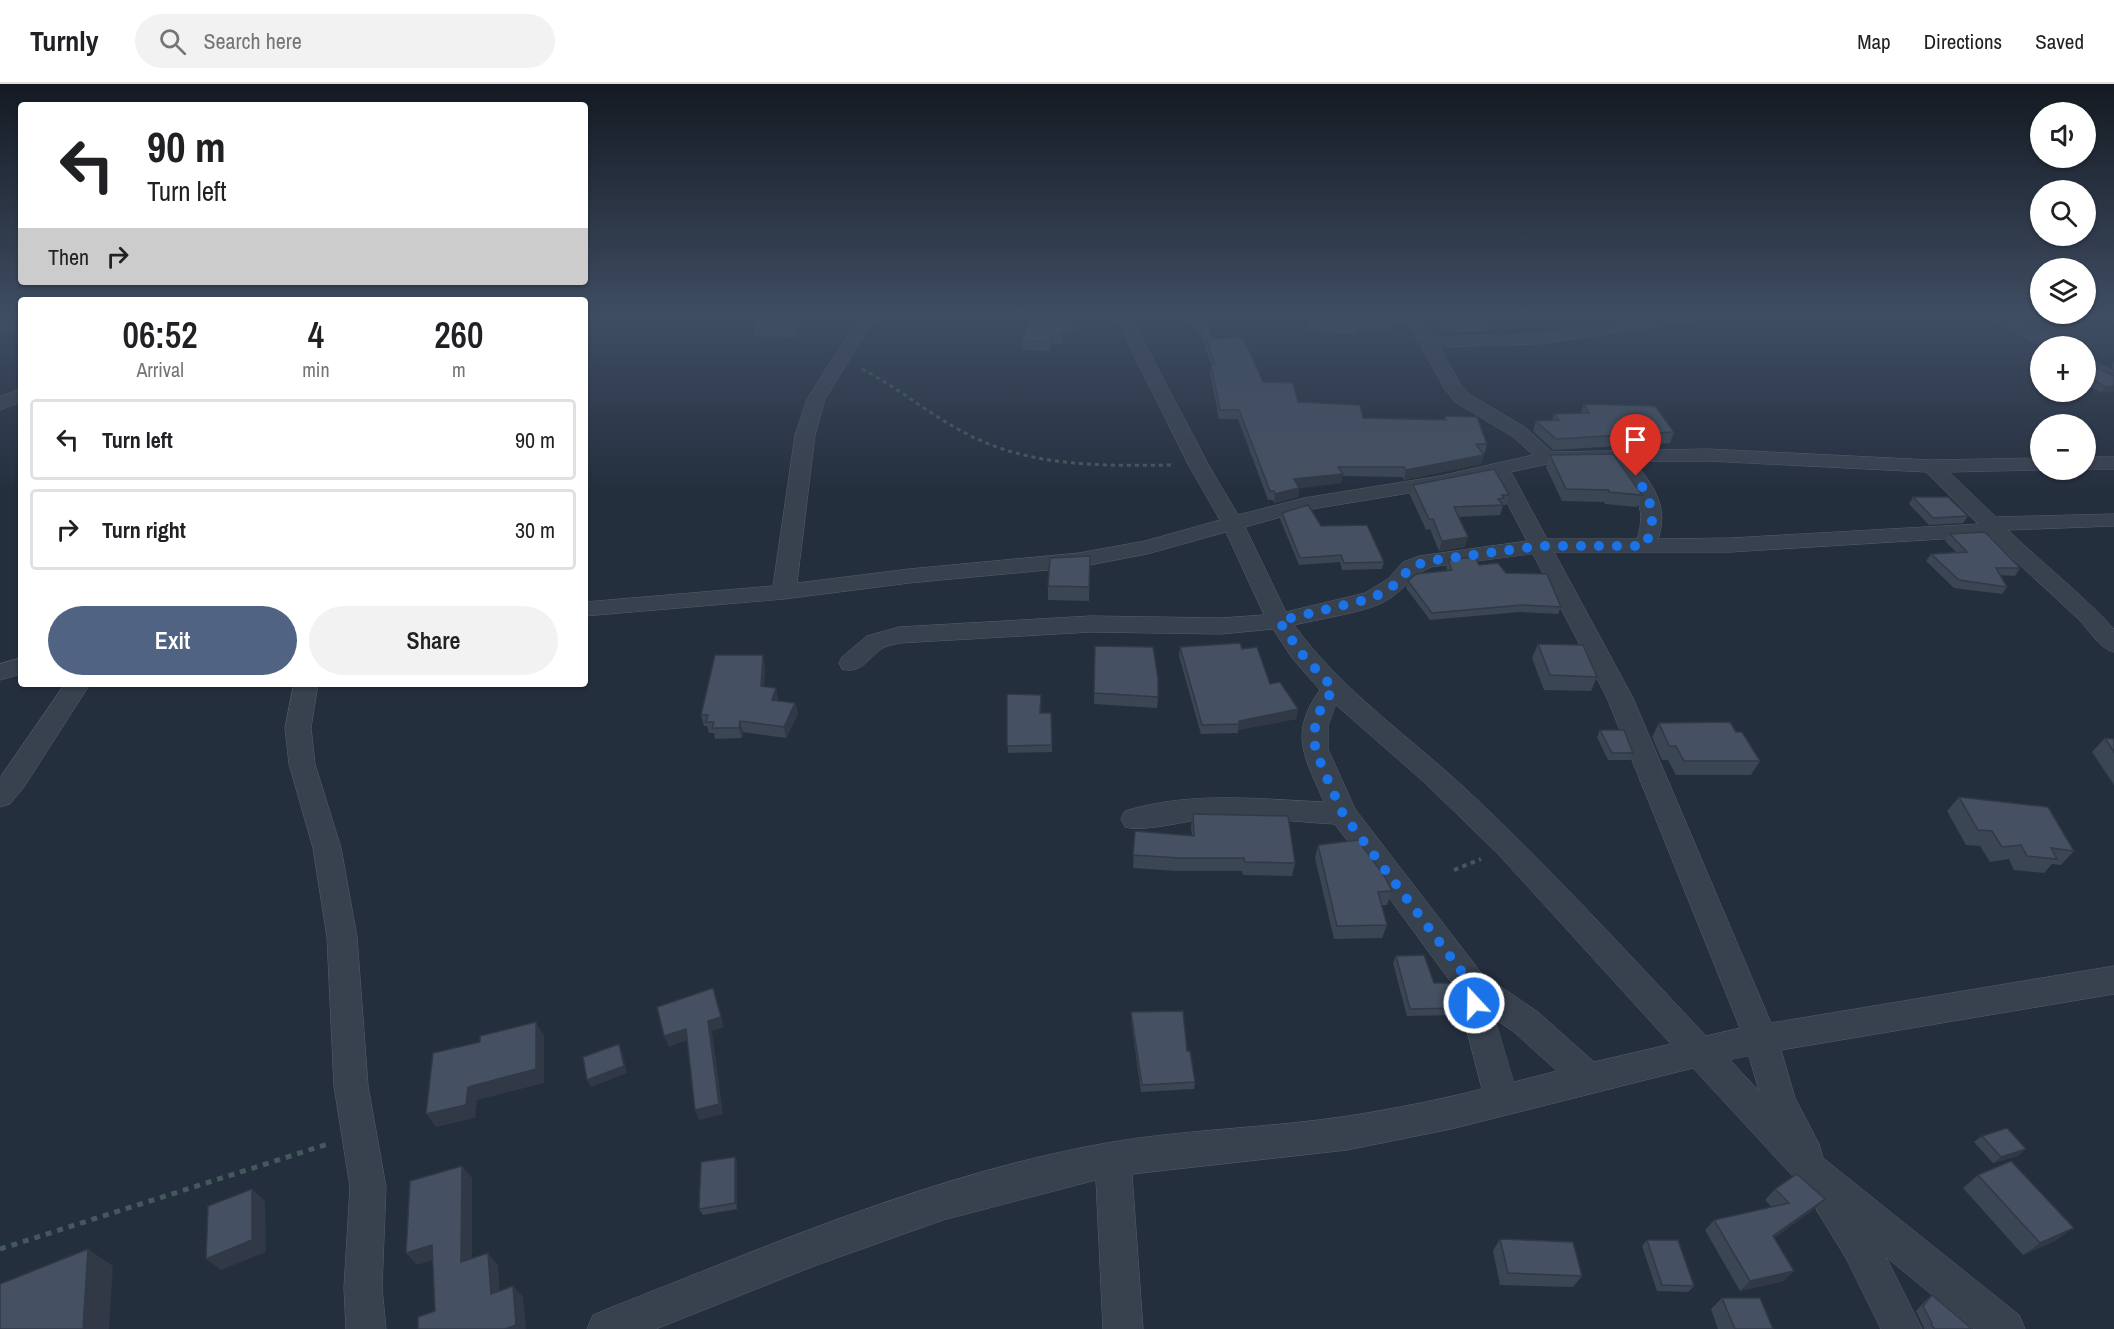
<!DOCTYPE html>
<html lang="en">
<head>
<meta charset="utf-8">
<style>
  :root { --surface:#fff; --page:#f2f2f2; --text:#202124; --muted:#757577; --line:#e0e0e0; --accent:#506383 }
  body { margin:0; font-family:"Archivo Narrow",sans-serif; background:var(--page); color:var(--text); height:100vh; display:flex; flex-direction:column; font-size:22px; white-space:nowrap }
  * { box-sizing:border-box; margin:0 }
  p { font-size:20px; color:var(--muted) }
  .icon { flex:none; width:33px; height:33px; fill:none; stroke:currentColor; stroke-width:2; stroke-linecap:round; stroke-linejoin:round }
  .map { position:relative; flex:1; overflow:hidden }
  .drawer { position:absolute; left:18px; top:213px; width:570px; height:390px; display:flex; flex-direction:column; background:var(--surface); border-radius:6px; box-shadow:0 2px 4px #0004 }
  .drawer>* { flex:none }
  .banner { position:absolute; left:18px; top:18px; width:570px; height:183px; border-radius:6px; box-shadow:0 2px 4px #0004; background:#fff; color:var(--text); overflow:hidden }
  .tools { position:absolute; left:2030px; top:18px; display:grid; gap:12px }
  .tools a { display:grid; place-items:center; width:66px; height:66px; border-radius:50%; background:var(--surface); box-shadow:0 2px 4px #0004; font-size:30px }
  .pin { position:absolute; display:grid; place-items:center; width:51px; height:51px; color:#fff; margin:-62px -26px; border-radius:50% 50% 50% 0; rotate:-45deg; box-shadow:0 0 6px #0007 }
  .pin .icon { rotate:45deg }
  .me { position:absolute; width:66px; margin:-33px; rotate:339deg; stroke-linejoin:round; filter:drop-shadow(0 0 4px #0008) }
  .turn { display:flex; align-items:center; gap:21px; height:126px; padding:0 30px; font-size:27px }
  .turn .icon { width:78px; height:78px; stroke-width:2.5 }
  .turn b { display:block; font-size:42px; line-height:51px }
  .then { display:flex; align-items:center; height:57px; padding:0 30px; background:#0003; gap:12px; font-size:22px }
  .eta { display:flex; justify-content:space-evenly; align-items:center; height:102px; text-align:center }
  .eta b { font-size:36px; font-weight:600; line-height:42px }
  .primary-button { display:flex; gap:12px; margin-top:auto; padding:12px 30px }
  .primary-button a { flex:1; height:69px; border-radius:36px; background:var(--accent); color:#fff; font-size:24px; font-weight:600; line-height:69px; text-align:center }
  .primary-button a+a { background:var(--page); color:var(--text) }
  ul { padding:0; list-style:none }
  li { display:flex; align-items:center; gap:18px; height:81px; margin:0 12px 9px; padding:0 18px; border:3px solid var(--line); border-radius:6px }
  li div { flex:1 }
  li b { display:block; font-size:22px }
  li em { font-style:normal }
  header { display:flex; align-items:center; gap:36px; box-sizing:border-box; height:84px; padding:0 30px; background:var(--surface); border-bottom:2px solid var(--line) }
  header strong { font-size:28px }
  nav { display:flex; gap:33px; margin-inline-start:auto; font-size:21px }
  .search { width:420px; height:54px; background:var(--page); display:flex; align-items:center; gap:15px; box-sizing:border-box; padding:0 21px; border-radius:33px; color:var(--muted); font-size:22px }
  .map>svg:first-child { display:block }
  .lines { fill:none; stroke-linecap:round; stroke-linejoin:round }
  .street-casing { stroke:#565f6c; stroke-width:1 }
  .path-far2 { stroke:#44595c; stroke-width:3; stroke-dasharray:4 4; stroke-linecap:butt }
  .path-far1 { stroke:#44595c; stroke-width:4; stroke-dasharray:4.5 4.5; stroke-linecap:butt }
  .path { stroke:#44595c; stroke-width:5; stroke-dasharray:6 6; stroke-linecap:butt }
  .street { fill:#38414e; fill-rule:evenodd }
  .wall { fill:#3b4654 }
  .shaded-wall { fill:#303945 }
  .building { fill:#455162; stroke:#303945; stroke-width:1.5 }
  .route { stroke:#1a73e8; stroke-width:10; stroke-dasharray:0 18 }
</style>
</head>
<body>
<header>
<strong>Turnly</strong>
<div class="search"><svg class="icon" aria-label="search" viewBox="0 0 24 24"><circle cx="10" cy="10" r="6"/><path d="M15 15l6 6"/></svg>Search here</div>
<nav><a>Map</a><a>Directions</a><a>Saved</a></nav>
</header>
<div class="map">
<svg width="2114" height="1245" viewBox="0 0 2114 1245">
  <rect width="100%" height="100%" fill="#242f3e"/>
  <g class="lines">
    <g class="street-casing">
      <g id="street">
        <path d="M 860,233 L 876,233 L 825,315 L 815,351 L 797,499 L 909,485 L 1079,469 L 1145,457 L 1220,436 L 1188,380 L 1115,233 L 1131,233 L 1208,380 L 1238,431 L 1304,414 L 1440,392 L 1533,371 L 1512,352 L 1455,318 L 1444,304 L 1405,233 L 1421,233 L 1433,253 L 1538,250 L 1655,233 L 1697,233 L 1695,237 L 1689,238 L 1538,260 L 1439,263 L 1461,301 L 1469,310 L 1526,344 L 1552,368 L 1708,365 L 1932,376 L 2040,374 L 2040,386 L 2042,386 L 2040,386 L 1949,388 L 1996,433 L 2114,430 L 2114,442 L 2008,446 C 2043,480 2081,509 2114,545 L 2114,568 C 2098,564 2089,545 2077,534 C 2048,506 2018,481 1990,452 L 1731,468 L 1554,468 L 1633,614 L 1771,939 L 2114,882 L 2114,910 L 1781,966 L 1795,1014 L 1819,1060 L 1823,1074 L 2019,1231 L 2025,1245 L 1974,1245 L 1886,1173 L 1922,1245 L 1881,1245 L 1846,1174 L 1817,1127 L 1812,1113 L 1693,984 L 1451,1045 L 1347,1066 L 1132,1090 L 1143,1245 L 1103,1245 L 1096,1096 L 943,1136 L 814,1182 L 656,1245 L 587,1245 L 593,1231 L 607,1225 C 771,1161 937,1088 1112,1058 C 1190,1045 1270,1044 1348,1032 C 1393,1025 1438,1016 1482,1005 L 1456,905 L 1335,740 C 1297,738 1258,733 1220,733 C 1194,734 1147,749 1125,743 L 1121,735 L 1125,727 C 1190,707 1257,715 1324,718 C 1305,673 1288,651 1320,606 L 1292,574 L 1273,545 L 1221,550 L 1091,548 L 900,559 C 896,560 890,561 885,563 C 869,571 863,591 842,585 L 839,579 L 842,573 L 867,552 L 899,543 L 1091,532 L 1221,534 L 1264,531 L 1226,448 L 1147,470 L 1079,483 L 909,499 L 784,515 L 585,532 L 585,518 L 773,502 L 795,351 L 807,315 ZM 1708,377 L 1926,388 L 1978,440 L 1731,454 L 1658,455 C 1669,424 1654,401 1634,378 ZM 1612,379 C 1633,401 1648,423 1637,455 L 1547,455 L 1511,388 L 1547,380 ZM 1493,392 L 1527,457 L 1419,472 L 1403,478 L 1388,495 L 1365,509 L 1286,528 L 1245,443 L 1306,426 L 1440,404 ZM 1533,470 L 1607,614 L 1740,944 L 1706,952 C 1628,869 1551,785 1468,707 C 1409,652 1342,607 1294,541 C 1319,535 1360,529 1382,519 C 1401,510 1412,491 1431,483 ZM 1336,621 L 1425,699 L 1499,771 L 1671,960 L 1594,978 L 1538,928 L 1482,890 L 1355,725 L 1328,665 L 1328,642 ZM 1495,935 L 1514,948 L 1557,987 L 1514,998 ZM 1749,972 L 1759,1007 L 1730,976 Z"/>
        <polygon points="1992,233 2012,233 2061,258 2064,262 2043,262 1994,237"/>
        <polygon points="21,237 21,247 0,248 0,238"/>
        <polygon points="2085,274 2114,287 2114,299 2085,286"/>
        <polygon points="21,305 21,318 0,326 0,313"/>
        <rect x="2085" y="373" width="29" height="12"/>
        <polygon points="21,574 21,590 0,596 0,580"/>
        <polygon points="65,600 90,600 24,703 10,720 0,723 0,694"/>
        <polygon points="294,600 318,600 311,644 315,680 341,764 357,853 368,1002 386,1103 382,1204 386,1245 346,1245 344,1204 350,1103 334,1002 327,853 313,764 289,680 285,644"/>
      </g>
    </g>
    <path class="path-far2" d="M 862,285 C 899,304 930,331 967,350 C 1030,383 1102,382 1172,381"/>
    <polyline class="path-far1" points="1454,786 1481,775"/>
    <polyline class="path" points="0,1165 328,1060"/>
    <use href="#street" class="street"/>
  </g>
  <g class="wall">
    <polygon points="805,233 795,254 755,252 753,242"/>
    <polygon points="1030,233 1076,233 1073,249 1064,249 1062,260 1052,260 1050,267 1023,266 1023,256"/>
    <polygon points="1188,233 1209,233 1211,255 1263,298 1298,318 1363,334 1444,335 1445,332 1487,360 1485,369 1482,369 1481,380 1404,396 1402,393 1342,392 1341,399 1299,404 1298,413 1274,419 1273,416 1268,416 1238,335 1219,335 1210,289 1211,280 1205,264 1206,261"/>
    <polygon points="1302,233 1408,233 1408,235 1407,241 1391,240 1389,247 1358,245 1357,251 1308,247 1309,237 1301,237"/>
    <polygon points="1422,233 1484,233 1489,241 1487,247 1443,248 1440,243 1429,242"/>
    <polygon points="2114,278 2114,285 2111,283"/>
    <polygon points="2085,281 2114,292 2102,309 2085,300"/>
    <polygon points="1584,320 1674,348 1670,359 1553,366 1533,347 1536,337 1552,336 1554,330 1581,329"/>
    <polygon points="1550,371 1642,411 1637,423 1605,420 1604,418 1562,417 1546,383"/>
    <polygon points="1413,401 1509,411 1506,421 1503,421 1500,431 1458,433 1465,463 1439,467 1430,445 1426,446 1410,411"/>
    <polygon points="1913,413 1968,432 1963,439 1929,441 1909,420"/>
    <polygon points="1282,429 1321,442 1384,478 1382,485 1342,486 1340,478 1299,481 1280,435"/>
    <polygon points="1950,450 2020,484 2015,492 2000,491 2007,503 2002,510 1954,504 1926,477 1931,470 1956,468 1945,457"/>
    <polygon points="1090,472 1089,517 1048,516 1048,502"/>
    <polygon points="1448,476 1479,481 1506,489 1561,523 1558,530 1520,528 1430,536 1406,504 1408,497 1447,486 1446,483"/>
    <polygon points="1538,560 1597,593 1591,607 1544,606 1532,574"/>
    <polygon points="1095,562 1158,613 1157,624 1094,620"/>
    <polygon points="1180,563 1242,565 1270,600 1298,625 1296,635 1238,646 1238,649 1201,650 1179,572"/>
    <polygon points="765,582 764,602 776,604 778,617 795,619 798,630 786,654 743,648 742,654 715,655 714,649 709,649 707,642 704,642 701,631"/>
    <polygon points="1007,610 1041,611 1041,629 1051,629 1052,668 1008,669"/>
    <polygon points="1659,639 1760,677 1751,691 1676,691 1668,676 1662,676 1652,653"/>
    <polygon points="1600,646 1633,669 1630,676 1608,676 1597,653"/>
    <polygon points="2105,654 2114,655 2114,701 2092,668"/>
    <polygon points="1959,713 2074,767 2061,781 2052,780 2044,789 2014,786 2009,775 1990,778 1980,762 1966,761 1947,727"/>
    <polygon points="1193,730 1295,779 1292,792 1243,791 1242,787 1177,787 1133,784 1135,747 1192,752 1191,743"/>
    <polygon points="1318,761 1392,807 1387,821 1381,821 1387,841 1382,854 1334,855 1315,774"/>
    <polygon points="1396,872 1434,899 1459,924 1456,931 1407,932 1393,879"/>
    <polygon points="1131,928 1187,967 1195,998 1194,1005 1141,1008 1131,935"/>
    <polygon points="1982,1052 2018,1072 1993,1079 1974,1058"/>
    <polygon points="735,1073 737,1079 737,1125 703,1131 699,1125"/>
    <polygon points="1978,1091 2057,1156 2023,1171 1963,1104"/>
    <polygon points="1775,1105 1814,1125 1774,1154 1794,1187 1783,1197 1740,1207 1705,1146 1714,1136 1772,1123 1765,1116"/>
    <polygon points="1500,1155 1582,1192 1573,1203 1500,1201 1493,1167"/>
    <polygon points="1647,1156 1694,1202 1688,1208 1657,1207 1642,1162"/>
    <polygon points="1932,1211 1972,1245 1924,1245 1924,1244 1916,1227 1925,1217"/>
    <polygon points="1722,1214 1773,1245 1718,1245 1711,1225"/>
  </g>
  <g class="shaded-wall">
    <polygon points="799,233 805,233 795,254 794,244"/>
    <polygon points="1075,233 1076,233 1073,249 1073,240"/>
    <polygon points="1052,251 1052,260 1050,267 1050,258"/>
    <polygon points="2114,302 2114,308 2102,309 2106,303"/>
    <polygon points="1484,371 1481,380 1404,396 1406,386"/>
    <polygon points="1343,390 1341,399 1293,405 1294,395"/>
    <polygon points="1299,404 1298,413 1274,419 1275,410"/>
    <polygon points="1468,453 1465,463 1439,467 1442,457"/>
    <polygon points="763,571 765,582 764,613 761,602"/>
    <polygon points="776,604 778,615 774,627 772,616"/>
    <polygon points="795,619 798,630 786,654 784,643"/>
    <polygon points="1298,625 1296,635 1238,646 1239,637"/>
    <polygon points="740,637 743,648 742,654 739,644"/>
    <polygon points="713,904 724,943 712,947 723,1030 699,1036 695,1026"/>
    <polygon points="536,938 544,952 544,999 477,1016 475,1034 436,1043 426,1030 468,1003"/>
    <polygon points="686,945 690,955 669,963 664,952"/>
    <polygon points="619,960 622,967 627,989 591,1003 587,996"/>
    <polygon points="2026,1065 2018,1072 1993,1079 2001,1073"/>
    <polygon points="735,1073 737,1079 737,1125 735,1119"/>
    <polygon points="462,1082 472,1094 472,1190 461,1178"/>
    <polygon points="252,1105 265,1117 266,1168 221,1186 206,1175"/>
    <polygon points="1825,1115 1814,1125 1762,1162 1773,1152"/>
    <polygon points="2074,1144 2057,1156 2023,1171 2040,1159"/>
    <polygon points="432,1161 443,1173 417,1181 406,1169"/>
    <polygon points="88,1165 113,1182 109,1245 83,1245"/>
    <polygon points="488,1169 498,1181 501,1222 491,1210"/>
    <polygon points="1794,1187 1783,1197 1740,1207 1750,1197"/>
    <polygon points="513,1202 523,1213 526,1245 505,1245"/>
  </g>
  <g class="building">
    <polygon points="759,233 799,233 794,244 753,242"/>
    <polygon points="1030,233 1075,233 1073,240 1064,240 1062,251 1052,251 1050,258 1023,256"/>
    <polygon points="1194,233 1209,233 1211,255 1243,253 1263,298 1293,299 1298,318 1360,321 1363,334 1446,336 1445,332 1477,333 1487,360 1476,360 1484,371 1406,386 1404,383 1338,383 1343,390 1294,395 1299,404 1275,410 1274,407 1270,407 1239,326 1220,326 1211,280 1215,280 1206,255 1208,255"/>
    <polygon points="1310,233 1408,233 1408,235 1391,234 1391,240 1357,239 1359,245 1309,241"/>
    <polygon points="1428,233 1484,233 1489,241 1444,242 1441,236 1431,236"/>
    <polygon points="2088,280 2114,292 2114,302 2106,303 2085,291 2085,281"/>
    <polygon points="1584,320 1655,322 1674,348 1556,355 1536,337 1559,336 1554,330 1589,329"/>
    <polygon points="1613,370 1642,411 1609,408 1609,406 1566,405 1550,371"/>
    <polygon points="1494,385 1509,411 1502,411 1504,414 1498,415 1503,421 1454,423 1468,453 1442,457 1433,435 1429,435 1413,401"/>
    <polygon points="1913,413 1948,413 1968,432 1933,434"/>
    <polygon points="1308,421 1321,442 1367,441 1384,478 1344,479 1341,471 1300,474 1282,429"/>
    <polygon points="1985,448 2020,484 1996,484 2007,503 1959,496 1931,470 1967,468 1950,450"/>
    <polygon points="1090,472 1089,503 1048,502 1050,474"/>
    <polygon points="1475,473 1479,481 1498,479 1506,489 1547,490 1561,523 1522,521 1432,529 1408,497 1416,490 1452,486 1448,476"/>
    <polygon points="1240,559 1242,565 1257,563 1270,600 1280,598 1298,625 1239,637 1239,640 1202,641 1180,563"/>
    <polygon points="1538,560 1583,561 1597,593 1550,591"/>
    <polygon points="1095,562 1153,563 1158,595 1158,613 1094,609"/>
    <polygon points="715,571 763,571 761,602 776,604 772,616 795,619 784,643 740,637 739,644 712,644 714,638 706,638 708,631 701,631"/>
    <polygon points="1007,610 1041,611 1040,629 1051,629 1052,661 1007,662"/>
    <polygon points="1730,638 1736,648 1742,648 1760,677 1684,677 1676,662 1669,662 1659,639"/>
    <polygon points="1600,646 1624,646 1633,669 1612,669"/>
    <polygon points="2105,654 2114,655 2114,668"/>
    <polygon points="1959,713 2048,723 2074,767 2051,764 2057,775 2027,772 2021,761 2002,763 1992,747 1978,746"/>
    <polygon points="1193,730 1288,732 1295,779 1245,778 1244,774 1179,774 1133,771 1135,747 1194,752"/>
    <polygon points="1358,756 1385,793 1392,807 1378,808 1387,841 1337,842 1318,761"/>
    <polygon points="1424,871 1434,899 1452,899 1459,924 1410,925 1396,872"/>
    <polygon points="713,904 721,933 708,937 719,1020 695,1026 686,945 664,952 657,923"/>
    <polygon points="1183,927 1187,967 1190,967 1195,998 1142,1001 1131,928"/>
    <polygon points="536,938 536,985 468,1003 466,1021 426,1030 433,969 480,958 480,952"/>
    <polygon points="619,960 624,982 587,996 583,973"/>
    <polygon points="2007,1044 2026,1065 2001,1073 1982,1052"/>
    <polygon points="735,1073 735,1119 699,1125 701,1078"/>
    <polygon points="2011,1077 2074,1144 2040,1159 1978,1091"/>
    <polygon points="462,1082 461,1178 488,1169 491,1210 513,1202 516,1241 505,1245 418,1245 418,1233 435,1227 432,1161 406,1169 410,1097"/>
    <polygon points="1797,1090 1825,1115 1773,1152 1794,1187 1750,1197 1714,1136 1789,1119 1775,1105"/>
    <polygon points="252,1105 252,1156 206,1175 208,1122"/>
    <polygon points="1500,1155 1573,1158 1582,1192 1508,1189"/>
    <polygon points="1647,1156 1678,1156 1694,1202 1662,1201"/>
    <polygon points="88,1165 83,1245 0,1245 0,1200"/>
    <polygon points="1932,1211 1972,1245 1935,1245 1931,1241 1932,1239 1923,1222"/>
    <polygon points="1722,1214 1760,1214 1773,1245 1735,1245"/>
  </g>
  <linearGradient id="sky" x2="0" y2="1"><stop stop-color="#141a22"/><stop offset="0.57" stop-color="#3f4d63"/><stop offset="1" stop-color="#3f4d63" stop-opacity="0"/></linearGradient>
  <rect width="2114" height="407" fill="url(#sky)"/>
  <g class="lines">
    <path class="route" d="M 1474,919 L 1471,900 L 1343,730 L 1329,699 L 1315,665 L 1315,642 L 1322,621 L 1334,605 L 1300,568 L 1279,537 L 1373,514 L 1396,500 L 1411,483 L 1428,477 L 1540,462 L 1645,462 C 1658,432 1652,419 1636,392"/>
  </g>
</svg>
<div class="tools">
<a><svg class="icon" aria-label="sound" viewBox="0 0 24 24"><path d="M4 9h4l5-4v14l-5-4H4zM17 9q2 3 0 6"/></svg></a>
<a><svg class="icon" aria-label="search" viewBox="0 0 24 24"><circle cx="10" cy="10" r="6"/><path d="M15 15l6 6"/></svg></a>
<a><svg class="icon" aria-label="layers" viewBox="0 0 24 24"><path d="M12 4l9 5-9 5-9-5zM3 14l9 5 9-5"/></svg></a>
<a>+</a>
<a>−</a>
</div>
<div class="pin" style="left:1636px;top:392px;background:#d93025"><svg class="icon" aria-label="arrive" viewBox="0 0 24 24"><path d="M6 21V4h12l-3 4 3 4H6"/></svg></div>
<svg class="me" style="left:1474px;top:919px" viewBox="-20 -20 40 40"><circle r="17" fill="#1a73e8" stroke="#fff" stroke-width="3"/><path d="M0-11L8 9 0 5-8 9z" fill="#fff"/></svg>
<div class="banner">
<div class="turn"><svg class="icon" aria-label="left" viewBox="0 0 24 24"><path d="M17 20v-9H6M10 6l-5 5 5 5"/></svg><div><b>90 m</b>Turn left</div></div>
<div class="then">Then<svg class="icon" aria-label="right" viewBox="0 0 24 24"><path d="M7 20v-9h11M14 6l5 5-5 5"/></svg></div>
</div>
<section class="drawer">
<div class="eta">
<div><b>06:52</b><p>Arrival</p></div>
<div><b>4</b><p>min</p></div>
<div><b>260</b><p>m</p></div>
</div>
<ul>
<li><svg class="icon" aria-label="left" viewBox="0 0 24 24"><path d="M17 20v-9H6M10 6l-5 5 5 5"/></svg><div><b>Turn left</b></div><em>90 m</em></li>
<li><svg class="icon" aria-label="right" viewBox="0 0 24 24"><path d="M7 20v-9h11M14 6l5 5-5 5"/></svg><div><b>Turn right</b></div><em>30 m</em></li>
</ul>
<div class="primary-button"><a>Exit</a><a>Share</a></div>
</section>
</div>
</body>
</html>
